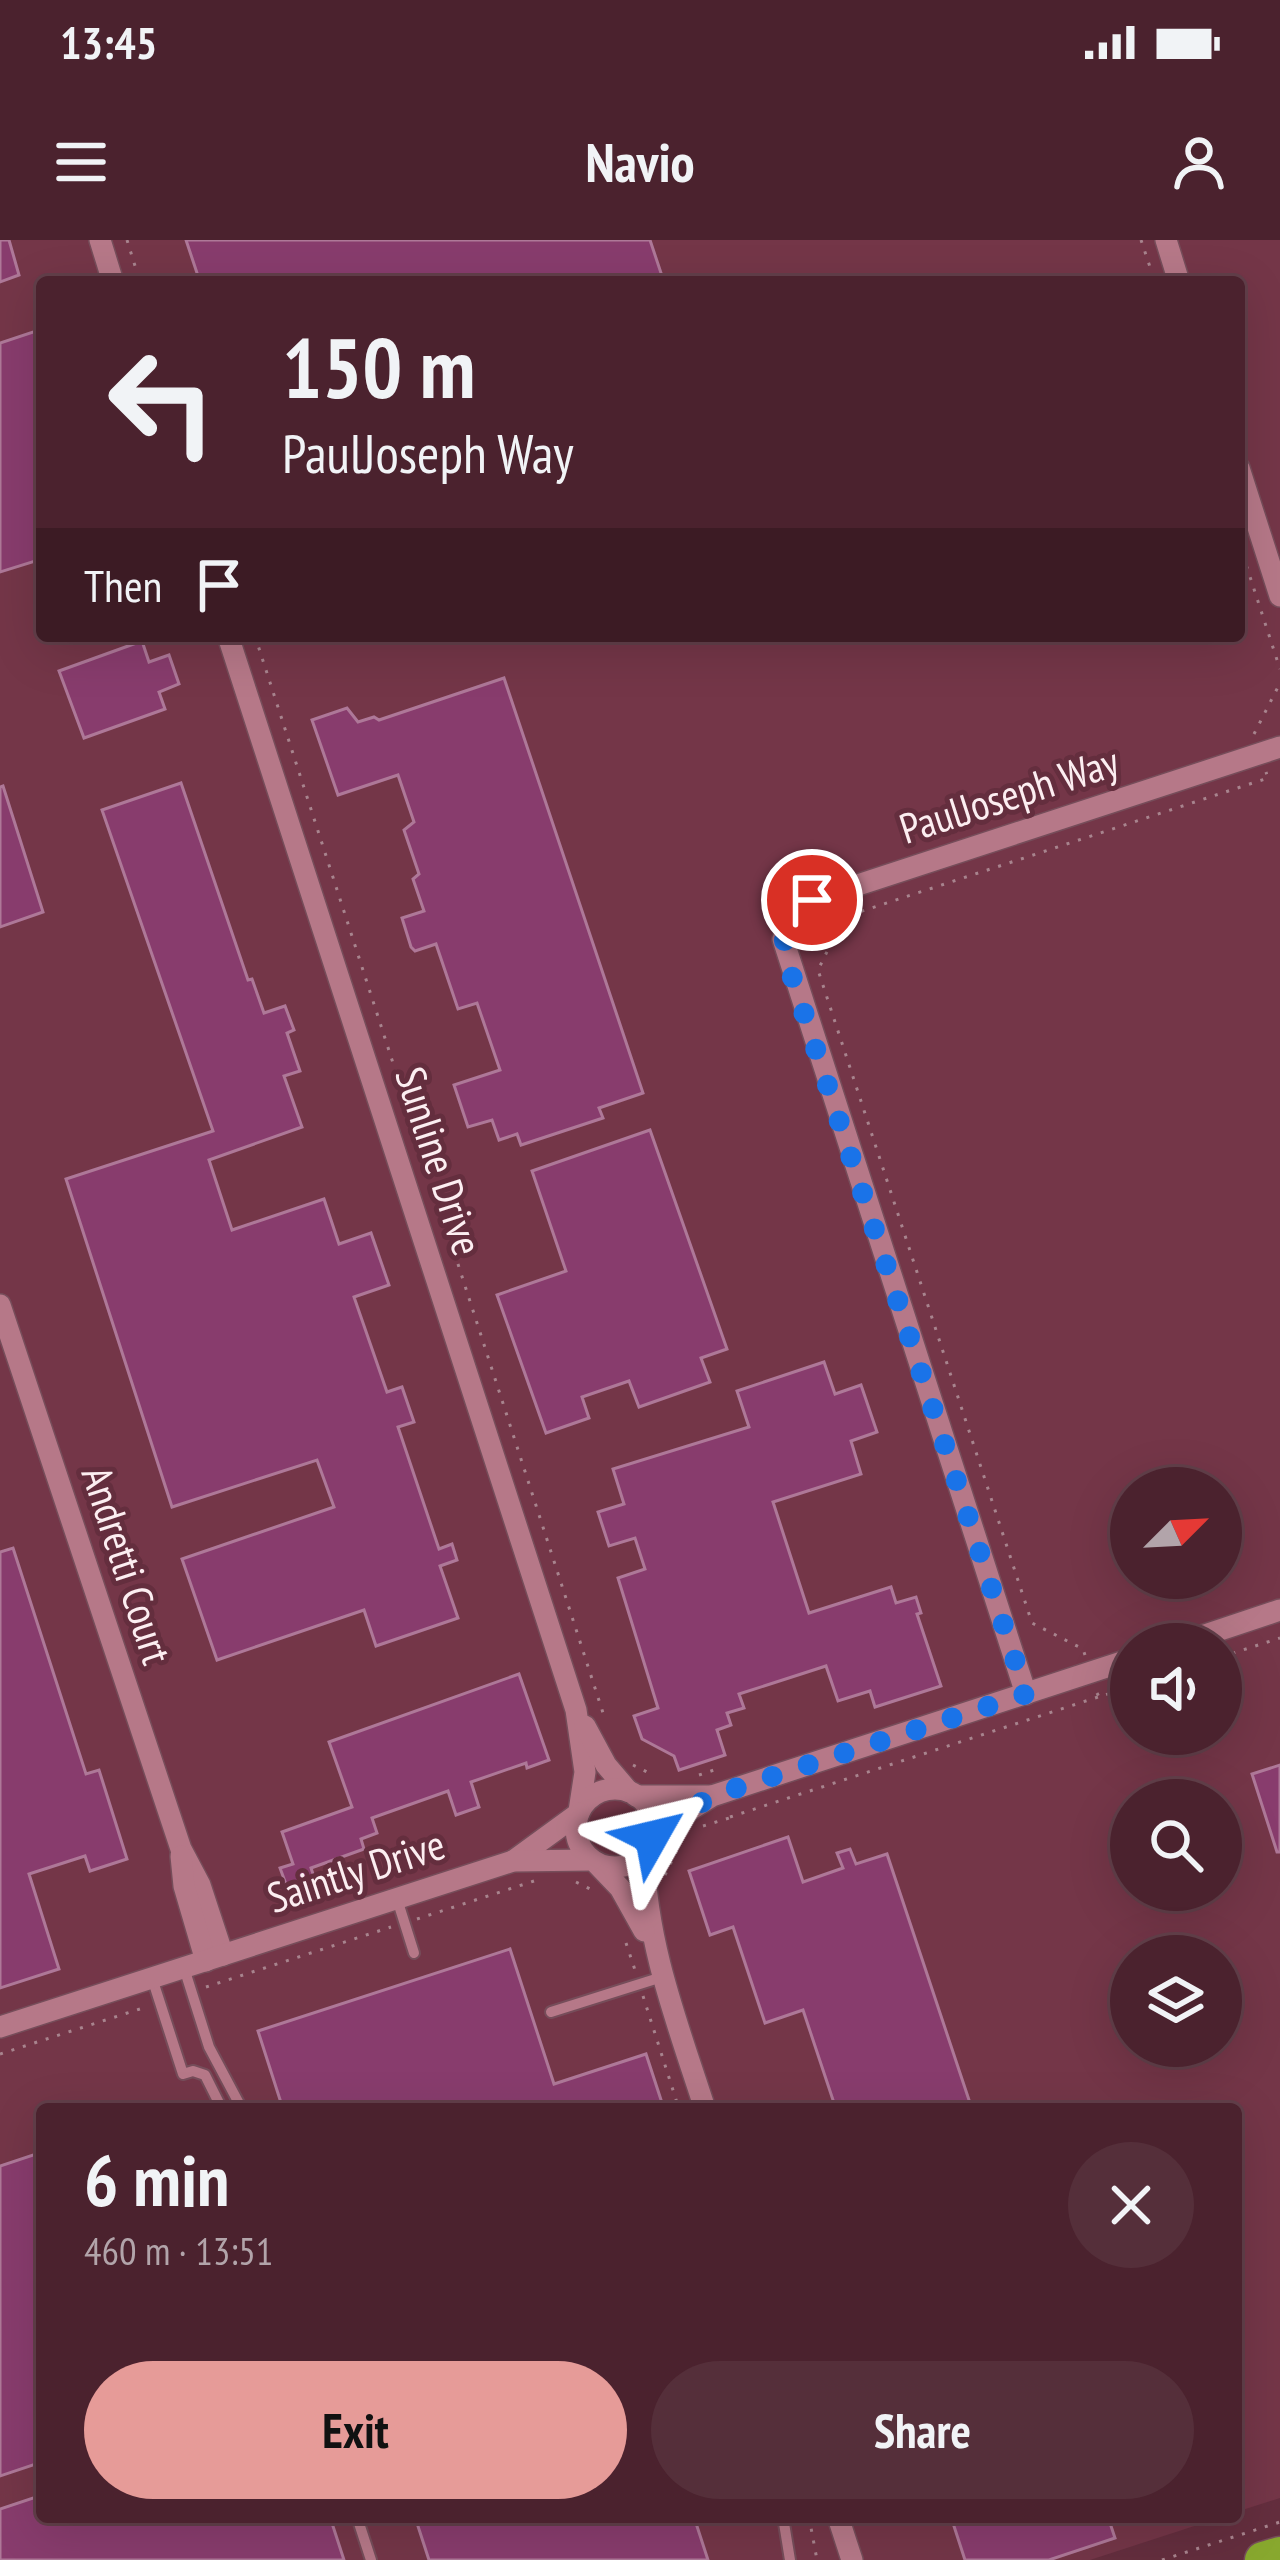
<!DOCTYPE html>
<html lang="en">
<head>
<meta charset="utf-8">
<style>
  :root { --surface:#4b222e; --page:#552f3a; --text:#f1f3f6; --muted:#b2a4aa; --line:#623f4a; --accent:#e69b98 }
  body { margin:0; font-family:"PT Sans Narrow",sans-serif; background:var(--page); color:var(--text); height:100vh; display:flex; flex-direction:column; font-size:45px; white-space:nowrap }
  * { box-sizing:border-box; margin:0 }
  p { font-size:39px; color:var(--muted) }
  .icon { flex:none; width:66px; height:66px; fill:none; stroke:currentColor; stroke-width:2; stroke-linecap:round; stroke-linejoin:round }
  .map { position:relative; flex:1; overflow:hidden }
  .drawer { position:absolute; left:36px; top:1863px; width:1206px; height:420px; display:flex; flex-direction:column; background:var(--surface); border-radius:12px; box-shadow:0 12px 48px #0002,0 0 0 3px var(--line) }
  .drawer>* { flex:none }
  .hud { position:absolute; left:36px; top:36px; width:1209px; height:366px; border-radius:12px; box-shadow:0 12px 48px #0002,0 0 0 3px var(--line); background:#4b222e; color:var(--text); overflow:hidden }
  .needle { width:78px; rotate:66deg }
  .fabs { position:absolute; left:1110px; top:1227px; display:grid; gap:24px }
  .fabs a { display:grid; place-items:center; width:132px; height:132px; border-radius:50%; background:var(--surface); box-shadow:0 12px 48px #0002,0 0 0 3px var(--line); font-size:60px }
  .pin { position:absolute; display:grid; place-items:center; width:102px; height:102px; color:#fff; margin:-51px; border:6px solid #fff; border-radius:50%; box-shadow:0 3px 12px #0007 }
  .me { position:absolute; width:132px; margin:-66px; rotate:53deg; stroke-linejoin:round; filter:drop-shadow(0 0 9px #0008) }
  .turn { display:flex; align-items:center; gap:42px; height:252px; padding:0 48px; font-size:54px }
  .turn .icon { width:156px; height:156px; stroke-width:2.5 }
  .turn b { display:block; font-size:84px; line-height:102px }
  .then { display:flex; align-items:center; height:114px; padding:0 48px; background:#0003; gap:24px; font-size:45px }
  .round { display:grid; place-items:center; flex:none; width:126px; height:126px; border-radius:63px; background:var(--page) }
  .summary { display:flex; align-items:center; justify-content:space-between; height:204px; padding:0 48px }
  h1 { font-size:72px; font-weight:800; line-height:90px }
  .action { display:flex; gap:24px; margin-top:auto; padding:24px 48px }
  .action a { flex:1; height:138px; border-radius:72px; background:var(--accent); color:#111; font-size:48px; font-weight:800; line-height:138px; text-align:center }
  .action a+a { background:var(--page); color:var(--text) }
  .status { display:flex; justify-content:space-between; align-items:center; height:84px; padding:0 60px; background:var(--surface); direction:ltr }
  .status svg { height:33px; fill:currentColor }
  header { display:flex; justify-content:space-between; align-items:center; height:156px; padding:0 48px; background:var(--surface); font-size:54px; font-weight:800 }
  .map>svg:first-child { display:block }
  .built { fill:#743648; fill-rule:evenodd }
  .building { fill:#883c6d; stroke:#ae7898; stroke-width:3 }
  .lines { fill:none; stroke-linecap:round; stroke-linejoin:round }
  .lane-casing { stroke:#764d5a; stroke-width:14 }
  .street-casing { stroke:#764d5a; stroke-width:24 }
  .highway-casing { stroke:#764d5a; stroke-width:39 }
  .path { stroke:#a8848e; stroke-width:3; stroke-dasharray:3 9; stroke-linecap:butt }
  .lane { stroke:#b67888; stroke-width:10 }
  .street { stroke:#b67888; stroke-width:21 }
  .highway { stroke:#88a82e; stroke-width:36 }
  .route { stroke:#1a73e8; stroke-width:21; stroke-dasharray:0 37.8 }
  .labels { text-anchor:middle; stroke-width:10; stroke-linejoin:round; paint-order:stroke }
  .street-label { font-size:42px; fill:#fceef1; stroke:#642e3e }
</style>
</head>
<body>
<div class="status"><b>13:45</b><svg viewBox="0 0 49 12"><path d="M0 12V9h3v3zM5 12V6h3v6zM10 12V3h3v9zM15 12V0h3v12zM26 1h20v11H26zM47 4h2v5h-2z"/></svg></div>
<header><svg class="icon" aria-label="menu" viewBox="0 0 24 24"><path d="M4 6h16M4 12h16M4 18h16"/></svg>Navio<svg class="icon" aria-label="person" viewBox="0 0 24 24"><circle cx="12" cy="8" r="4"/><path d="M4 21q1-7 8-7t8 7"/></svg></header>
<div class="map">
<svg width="1280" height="2320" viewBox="0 0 1280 2320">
  <rect width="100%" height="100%" fill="#642e3e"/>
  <path class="built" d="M 0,0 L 1280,0 L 1280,2258 L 1236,2272 L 1236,1869 L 42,1869 L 42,2277 L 1222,2277 L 1090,2320 L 0,2320 ZM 42,42 L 1239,42 L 1239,396 L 42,396 ZM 1131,1248 L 1221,1248 L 1221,1338 L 1131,1338 ZM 1131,1404 L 1221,1404 L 1221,1494 L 1131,1494 ZM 1131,1560 L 1221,1560 L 1221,1650 L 1131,1650 ZM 1131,1716 L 1221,1716 L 1221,1806 L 1131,1806 Z"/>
  <g class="building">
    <polygon points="0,0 9,0 19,35 0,42"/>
    <polygon points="186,0 650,0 664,42 200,42"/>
    <polygon points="42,89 42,319 0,332 0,103"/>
    <polygon points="142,401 149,422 169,415 179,444 159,452 165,469 84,498 59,431"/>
    <polygon points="504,438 643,853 599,868 603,878 521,905 517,894 499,900 492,880 468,887 454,845 500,830 477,763 458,769 436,704 415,711 411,707 402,678 424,671 413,639 419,634 404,590 414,582 398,535 338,555 312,480 347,468 358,482 374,477 379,480"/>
    <polygon points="181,543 248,740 252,739 264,773 285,766 294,790 287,793 300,831 284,836 302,887 209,920 232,990 324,959 339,1004 371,993 389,1045 354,1057 387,1152 402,1147 414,1182 398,1187 439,1309 452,1304 457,1320 440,1326 458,1378 376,1406 364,1370 217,1420 182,1319 334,1267 317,1220 172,1267 66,939 213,891 102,570"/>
    <polygon points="3,546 43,672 0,687 0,547"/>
    <polygon points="650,890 727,1109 701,1118 710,1142 639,1167 629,1141 582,1157 589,1178 546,1193 497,1055 566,1031 532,931"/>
    <polygon points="824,1122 835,1154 861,1145 877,1192 851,1201 861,1234 773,1262 809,1373 891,1347 896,1363 916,1357 921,1373 917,1374 941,1446 875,1467 870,1451 838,1461 826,1426 739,1454 744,1468 727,1473 731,1485 717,1490 725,1515 679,1530 674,1516 642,1499 634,1476 658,1468 618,1338 645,1329 635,1298 609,1306 598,1272 624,1264 613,1229 749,1187 737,1151"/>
    <polygon points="13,1308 86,1534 99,1530 127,1619 90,1631 85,1616 29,1634 59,1729 0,1748 0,1312"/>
    <polygon points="519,1434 549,1520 527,1528 526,1523 471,1542 479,1567 456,1575 448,1551 372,1578 377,1593 361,1599 364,1609 311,1628 314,1637 287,1647 280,1628 293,1624 282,1592 352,1567 329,1502"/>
    <polygon points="1280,1525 1280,1612 1277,1612 1252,1534"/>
    <polygon points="788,1597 803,1642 843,1628 837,1613 850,1609 856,1624 887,1614 972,1869 836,1869 803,1770 765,1783 733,1687 710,1695 689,1631"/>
    <polygon points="510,1709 554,1844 646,1814 664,1869 283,1869 258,1791"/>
    <polygon points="42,1912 42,2222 0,2236 0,1926"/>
    <polygon points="42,2255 42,2277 330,2277 344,2320 0,2320 0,2269"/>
    <polygon points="415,2277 694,2277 708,2320 429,2320"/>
    <polygon points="951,2277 1108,2277 1115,2298 1049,2320 965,2320"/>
  </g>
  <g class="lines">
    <g class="lane-casing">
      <g id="lane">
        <polyline points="397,1659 414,1713"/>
        <polyline points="184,1728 209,1807 242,1869"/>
        <polyline points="152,1738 183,1834 193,1831 205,1835 222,1869"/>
        <polyline points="551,1772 662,1737"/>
        <polyline points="357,2277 371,2320"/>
        <polyline points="783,2277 790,2320"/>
      </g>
    </g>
    <g class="street-casing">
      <g id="street">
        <polyline points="100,0 113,42"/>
        <polyline points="1166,0 1179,42"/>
        <polyline points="1239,228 1280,356"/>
        <polyline points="228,396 576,1470 585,1532 579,1571"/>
        <polyline points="0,1065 181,1609 200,1645 223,1715"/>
        <polyline points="1178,1404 1280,1370"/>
        <polyline points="1026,1454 783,699 797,669 812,660 1280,507"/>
        <polyline points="585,1486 606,1525 629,1552"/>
        <circle cx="615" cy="1588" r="39"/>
        <polyline points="636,1556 711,1556"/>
        <polyline points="650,1605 674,1580 712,1556 1131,1419"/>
        <path d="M 644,1614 C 646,1704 678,1785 705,1869"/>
        <polyline points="181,1616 184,1646 206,1721"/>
        <polyline points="513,1621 579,1573"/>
        <polyline points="597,1624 620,1648 644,1691"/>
        <polyline points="0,1787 513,1621 592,1620"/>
        <polyline points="838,2277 852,2320"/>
      </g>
    </g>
    <g class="highway-casing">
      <polyline id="highway" points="1263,2320 1280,2315"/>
    </g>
    <g class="path">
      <polyline points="127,0 140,42"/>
      <polyline points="1141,0 1155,42"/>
      <polyline points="1239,303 1280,429"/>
      <polyline points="255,396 605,1479"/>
      <polyline points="1254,494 1280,443"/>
      <polyline points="1085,1415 1083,1409 1032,1383 818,730 844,677 1268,538 1266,532"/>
      <polyline points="1221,1417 1280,1398"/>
      <polyline points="1097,1453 1099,1457 1131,1446"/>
      <polyline points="633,1525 651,1534"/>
      <polyline points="699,1535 714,1530 715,1535"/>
      <polyline points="730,1577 1098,1457"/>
      <polyline points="703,1586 729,1578 727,1573"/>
      <polyline points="665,1635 679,1606"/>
      <polyline points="576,1642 594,1651"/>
      <polyline points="417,1679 534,1641"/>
      <polyline points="626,1703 635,1730"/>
      <polyline points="206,1747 391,1687"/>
      <polyline points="643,1756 679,1869"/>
      <polyline points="0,1814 146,1767"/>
      <polyline points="809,2277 817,2320"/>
      <polyline points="1162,2320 1280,2282"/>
    </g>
    <use href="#lane" class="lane"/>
    <use href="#street" class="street"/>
    <use href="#highway" class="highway"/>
  </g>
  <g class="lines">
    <path class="route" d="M 652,1597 L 650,1605 L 674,1580 L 712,1556 L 1026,1454 L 786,718 C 781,691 787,674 812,660"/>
  </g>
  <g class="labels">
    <g class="street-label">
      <text transform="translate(1009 555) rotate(-18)" y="15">PaulJoseph Way</text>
      <text transform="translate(439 921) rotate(72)" y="15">Sunline Drive</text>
      <text transform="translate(127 1325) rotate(72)" y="15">Andretti Court</text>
      <text transform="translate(356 1631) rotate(-18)" y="15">Saintly Drive</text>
    </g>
  </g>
</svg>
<div class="fabs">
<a><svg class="needle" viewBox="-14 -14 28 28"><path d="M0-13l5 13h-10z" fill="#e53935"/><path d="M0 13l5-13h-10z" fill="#b2a4aa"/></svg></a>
<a><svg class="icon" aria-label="sound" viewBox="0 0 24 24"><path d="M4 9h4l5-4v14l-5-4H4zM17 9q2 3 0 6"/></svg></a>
<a><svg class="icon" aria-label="search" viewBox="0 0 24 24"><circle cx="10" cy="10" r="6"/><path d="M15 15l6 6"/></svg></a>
<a><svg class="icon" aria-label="layers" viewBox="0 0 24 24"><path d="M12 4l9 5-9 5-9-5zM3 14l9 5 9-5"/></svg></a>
</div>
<div class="pin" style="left:812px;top:660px;background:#d93025"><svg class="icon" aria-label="arrive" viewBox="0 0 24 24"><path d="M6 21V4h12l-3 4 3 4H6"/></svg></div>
<svg class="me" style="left:652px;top:1597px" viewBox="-20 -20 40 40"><path d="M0-17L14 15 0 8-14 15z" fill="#1a73e8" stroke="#fff" stroke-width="4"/></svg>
<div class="hud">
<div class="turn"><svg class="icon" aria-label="left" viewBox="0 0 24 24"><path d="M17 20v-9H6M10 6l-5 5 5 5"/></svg><div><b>150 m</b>PaulJoseph Way</div></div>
<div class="then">Then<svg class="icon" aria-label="arrive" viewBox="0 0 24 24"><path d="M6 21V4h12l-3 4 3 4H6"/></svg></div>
</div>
<section class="drawer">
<div class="summary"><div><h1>6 min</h1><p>460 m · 13:51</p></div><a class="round"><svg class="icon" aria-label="close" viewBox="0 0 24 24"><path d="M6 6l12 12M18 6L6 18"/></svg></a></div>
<div class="action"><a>Exit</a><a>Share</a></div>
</section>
</div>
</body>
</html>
